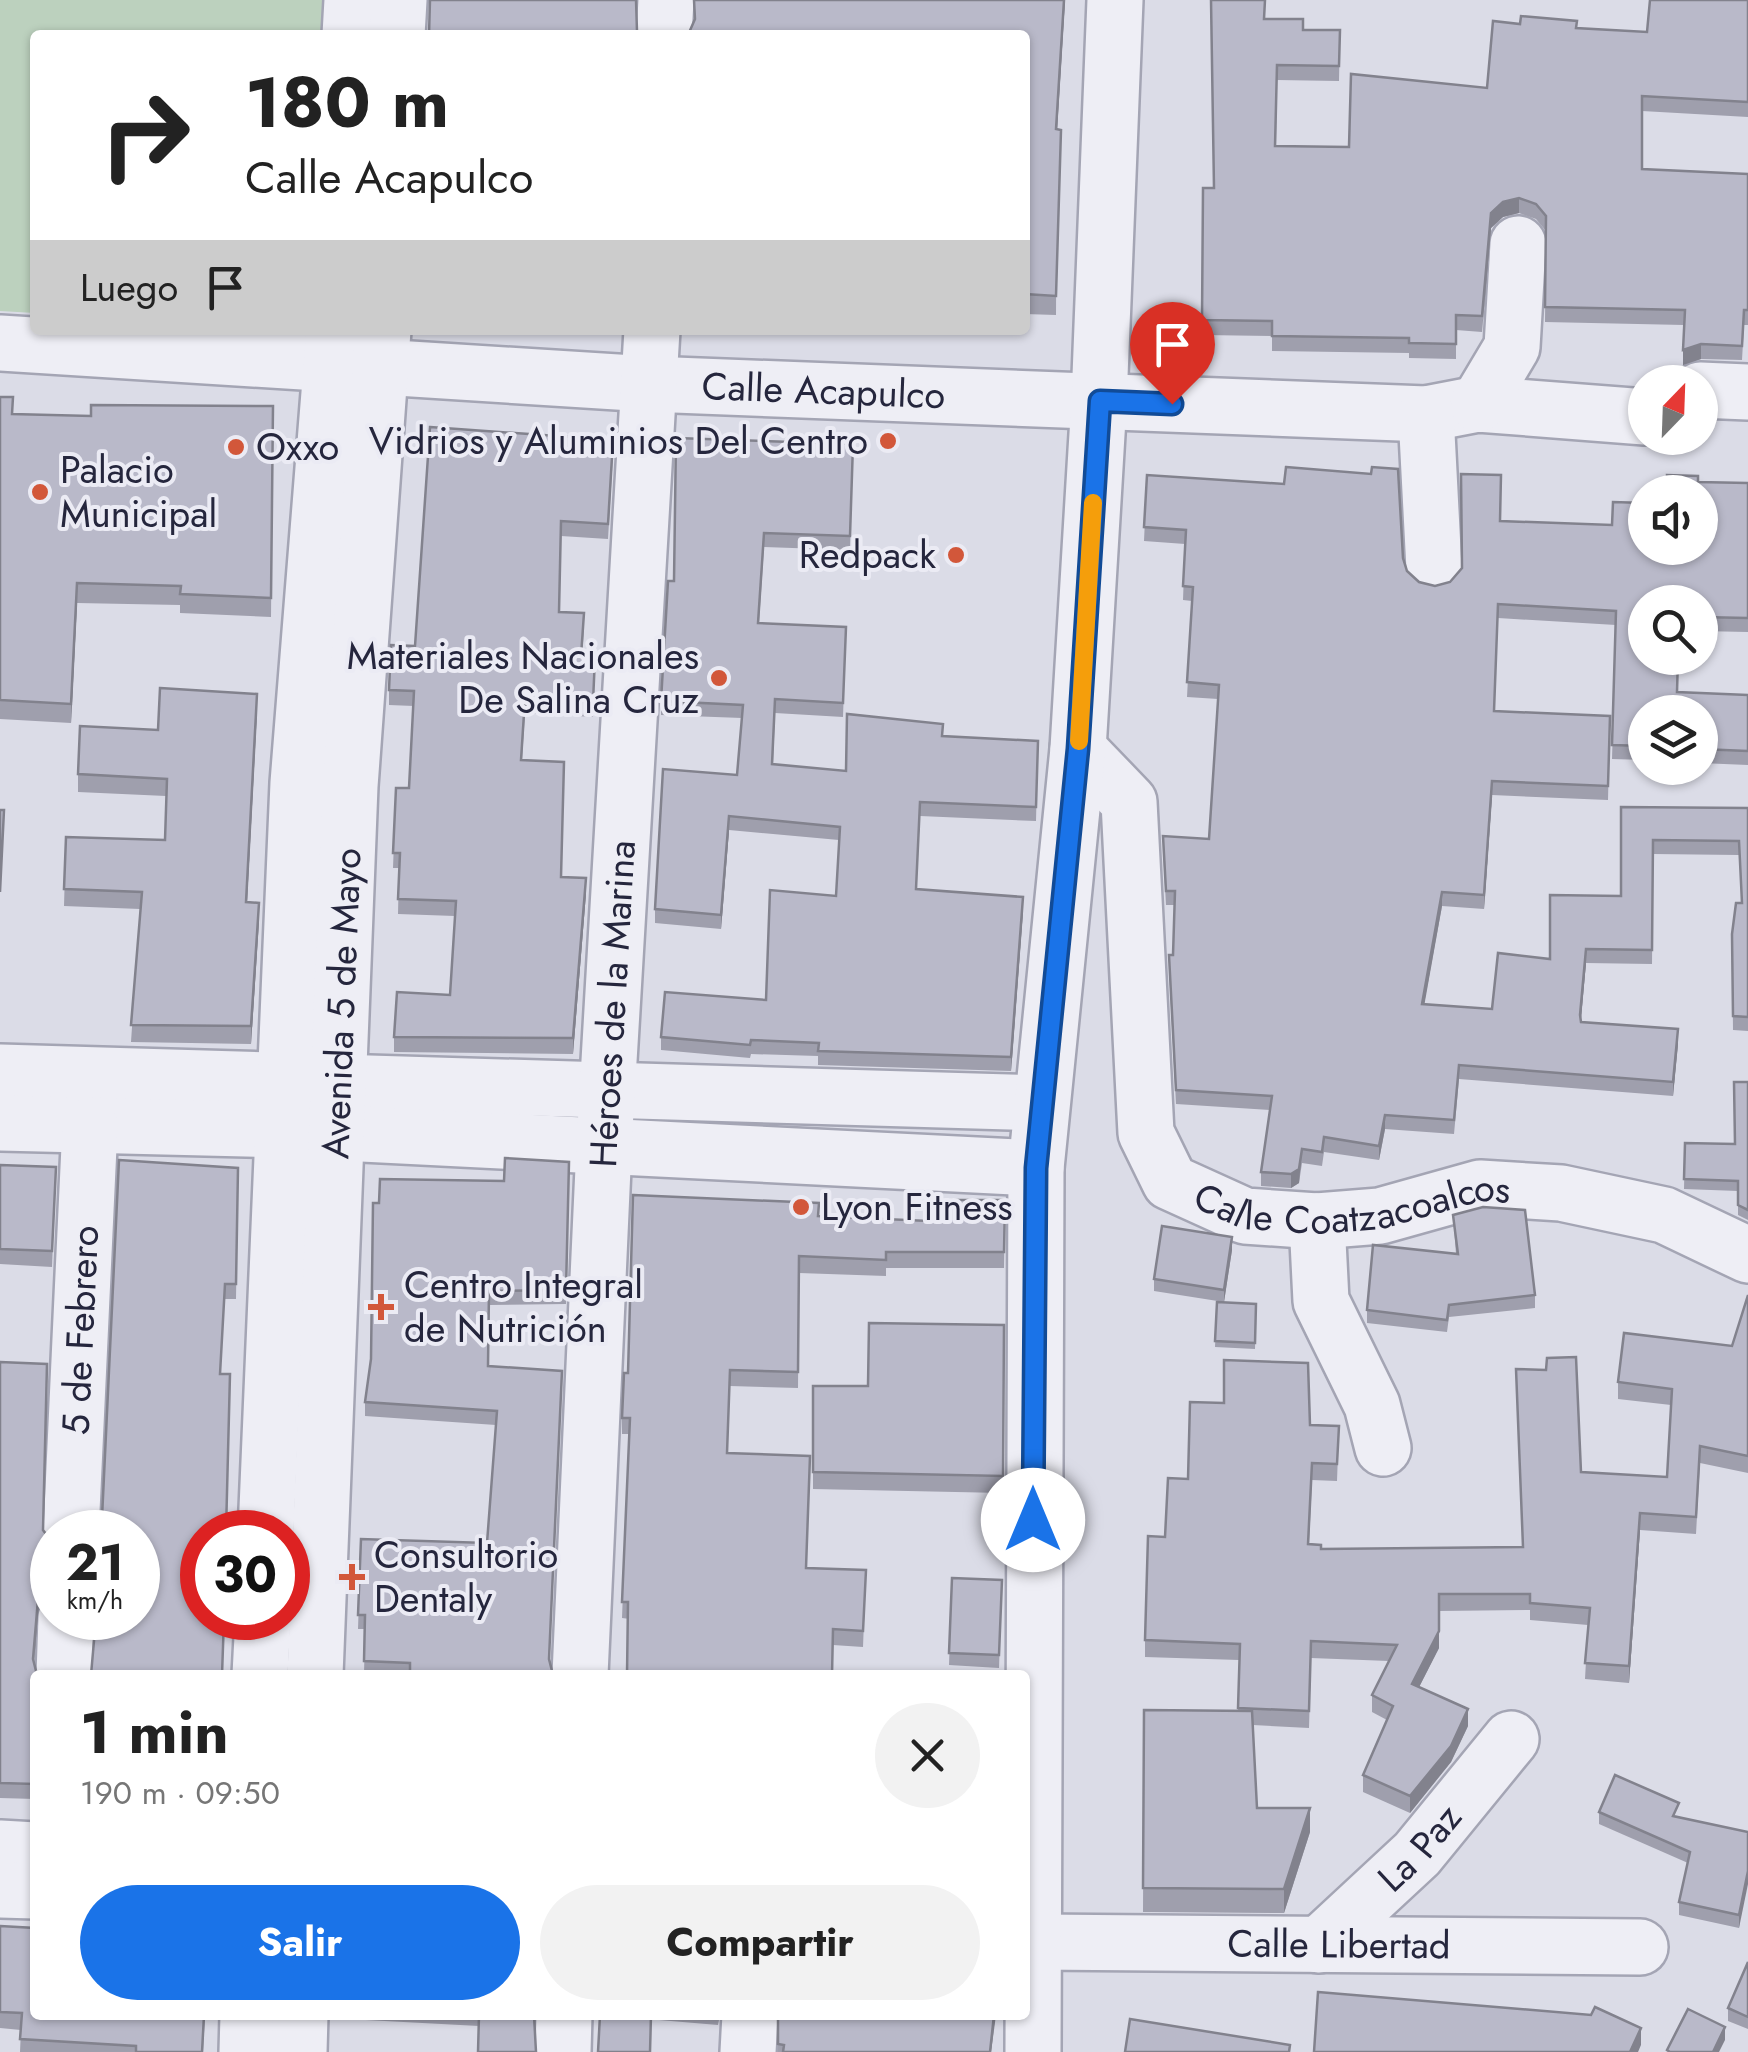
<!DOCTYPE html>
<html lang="es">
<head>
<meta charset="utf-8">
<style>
  :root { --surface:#fff; --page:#f2f2f2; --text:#222; --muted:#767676; --accent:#1a73e8 }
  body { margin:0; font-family:Jost,sans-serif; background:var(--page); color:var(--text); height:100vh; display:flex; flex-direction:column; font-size:38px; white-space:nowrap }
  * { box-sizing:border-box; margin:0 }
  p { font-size:32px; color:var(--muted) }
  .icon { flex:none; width:55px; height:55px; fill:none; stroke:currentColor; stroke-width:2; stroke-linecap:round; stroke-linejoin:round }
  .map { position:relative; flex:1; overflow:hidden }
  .details { position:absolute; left:30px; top:1670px; width:1000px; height:350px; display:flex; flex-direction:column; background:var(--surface); border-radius:10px; box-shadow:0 2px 8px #0004 }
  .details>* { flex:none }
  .hud { position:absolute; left:30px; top:30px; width:1000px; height:305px; border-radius:10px; box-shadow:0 2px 8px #0004; background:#fff; color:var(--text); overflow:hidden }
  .needle { width:65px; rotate:23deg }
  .controls { position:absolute; left:1628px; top:365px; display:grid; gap:20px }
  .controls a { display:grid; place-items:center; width:90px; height:90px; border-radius:50%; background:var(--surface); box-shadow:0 2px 8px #0004; font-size:50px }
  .speed { position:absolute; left:30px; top:1510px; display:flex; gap:20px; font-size:50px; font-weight:700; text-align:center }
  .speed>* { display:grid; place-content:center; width:130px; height:130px; border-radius:50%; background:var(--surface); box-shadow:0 2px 8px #0004; line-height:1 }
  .speed small { font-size:25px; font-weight:400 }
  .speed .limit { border:15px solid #d22; background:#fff; color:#111 }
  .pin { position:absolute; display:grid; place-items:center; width:85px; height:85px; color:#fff; margin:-102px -42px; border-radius:50% 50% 50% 0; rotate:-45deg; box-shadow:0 0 10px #0007 }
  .pin .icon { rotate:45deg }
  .me { position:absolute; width:110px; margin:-55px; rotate:0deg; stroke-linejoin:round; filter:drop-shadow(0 0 8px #0008) }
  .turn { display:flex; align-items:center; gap:35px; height:210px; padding:0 50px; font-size:45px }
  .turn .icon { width:130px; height:130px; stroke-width:2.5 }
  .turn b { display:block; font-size:70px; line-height:85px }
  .then { display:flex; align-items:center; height:95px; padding:0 50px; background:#0003; gap:20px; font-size:38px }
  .round { display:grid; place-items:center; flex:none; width:105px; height:105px; border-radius:52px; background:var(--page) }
  .headline { display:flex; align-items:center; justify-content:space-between; height:170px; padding:0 50px }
  h1 { font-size:60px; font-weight:700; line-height:75px }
  .action { display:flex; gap:20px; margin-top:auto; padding:20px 50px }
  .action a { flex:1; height:115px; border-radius:60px; background:var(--accent); color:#fff; font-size:40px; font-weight:700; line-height:115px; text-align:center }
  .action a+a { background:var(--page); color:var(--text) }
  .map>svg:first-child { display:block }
  .green { fill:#bcd1be }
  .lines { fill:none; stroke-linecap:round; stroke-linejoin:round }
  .minor-casing { stroke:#a4a5b4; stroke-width:60 }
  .minor { stroke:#eeeef5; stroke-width:55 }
  .wall { fill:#9f9fad }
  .shaded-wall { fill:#82828d }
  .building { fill:#b9b9c9; stroke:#82828d; stroke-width:2.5 }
  .route-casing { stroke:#114b97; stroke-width:25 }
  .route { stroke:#1a73e8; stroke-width:18 }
  .slow { stroke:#f59e0b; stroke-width:18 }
  .poi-dot { fill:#d2573a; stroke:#ebebf4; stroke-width:4 }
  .labels { text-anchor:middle; stroke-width:8; stroke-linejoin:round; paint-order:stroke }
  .street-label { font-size:38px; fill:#25263d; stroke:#ebebf4 }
  .poi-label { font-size:38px; fill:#25263d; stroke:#ebebf4; text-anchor:start }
</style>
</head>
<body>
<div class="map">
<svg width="1748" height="2052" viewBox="0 0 1748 2052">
  <rect width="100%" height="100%" fill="#dbdce7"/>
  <polygon class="green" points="0,0 342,0 340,35 35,35 35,313 0,311"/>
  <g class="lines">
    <g class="minor-casing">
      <g id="minor">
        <polyline points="350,35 352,0"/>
        <polyline points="397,35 399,0"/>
        <polyline points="664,35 666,0"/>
        <path id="s1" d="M 0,343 L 649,384 L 1426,414 L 1478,404 L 1645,417"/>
        <polyline points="1700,390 1748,392"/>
        <polyline points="1478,404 1512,347 1518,244"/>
        <polyline points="1426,414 1434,569"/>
        <path id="s2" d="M 1078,749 L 1129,802 L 1146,1133 L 1170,1182 L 1245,1216 L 1317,1221 L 1380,1216 L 1480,1188 L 1561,1193 L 1664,1215 L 1748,1255"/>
        <polyline points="0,1072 1041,1103"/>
        <polyline points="0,1123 283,1130 1036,1168"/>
        <polyline points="1317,1221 1321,1301 1372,1405 1383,1448"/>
        <path id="s3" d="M 71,1532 L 90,1125"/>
        <polyline points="266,1532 298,783 334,330"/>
        <polyline points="64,1675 66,1618"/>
        <polyline points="260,1675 263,1618"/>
        <path id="s4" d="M 315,1675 L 350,786 L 383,330"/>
        <path id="s5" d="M 580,1675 L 604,1146 L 652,330"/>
        <polyline points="0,1848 35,1850"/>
        <polyline points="0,1890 35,1891"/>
        <path id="s6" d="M 1037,1942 L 1640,1947"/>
        <path id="s7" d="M 1319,1945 L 1417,1854 L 1511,1739"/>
        <polyline points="247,2052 248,2015"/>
        <polyline points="299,2052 300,2015"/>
        <polyline points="563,2052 564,2015"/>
        <polyline points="748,2052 750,2015"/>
        <polyline points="1033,2052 1036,1168 1078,749 1099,401 1115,0"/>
      </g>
    </g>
    <use href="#minor" class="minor"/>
  </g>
  <g class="wall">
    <polygon points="694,0 1065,0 1057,129 1056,315 1025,314 1025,35 694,20"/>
    <polygon points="1748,0 1748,117 1642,111 1642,169 1748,174 1748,325 1744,325 1742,360 1701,359 1683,365 1684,325 1545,322 1546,231 1536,219 1519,213 1503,217 1491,228 1482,332 1456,330 1456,359 1409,358 1409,353 1272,351 1272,336 1202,335 1203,188 1214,188 1265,19 1303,30 1340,30 1339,81 1277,80 1276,146 1349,147 1487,88 1577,28 1647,32"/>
    <polygon points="903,330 948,330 948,332"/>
    <polygon points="0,397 13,414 91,416 273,406 271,617 180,613 180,605 77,603 71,723 0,719"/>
    <polygon points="853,444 850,550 764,547 759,623 846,627 843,717 775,713 773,764 846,771 943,736 1038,741 1036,821 920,816 916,889 1023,911 1011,1071 818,1065 818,1056 751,1054 750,1058 661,1050 661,1037 766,1000 836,896 839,840 729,830 721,929 655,923 655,909 737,775 742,718 661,715 661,701 674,581"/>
    <polygon points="613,455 608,539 561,536 559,612 584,629 582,656 595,657 593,717 525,713 522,760 561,877 586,893 573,1054 394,1052 394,1037 450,995 455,916 398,914 399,868 393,868 396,788 409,788 414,706 389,705 389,690 415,646"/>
    <polygon points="1147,475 1403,558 1407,571 1419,582 1435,586 1450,582 1501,521 1645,548 1698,482 1748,483 1748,632 1700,631 1700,602 1645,602 1677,692 1748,695 1748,765 1700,763 1700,712 1645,712 1645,760 1612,759 1616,625 1498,618 1494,711 1610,716 1608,800 1492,795 1484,909 1442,906 1424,1004 1492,1009 1621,896 1621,807 1748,808 1748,1031 1733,1030 1732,934 1742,903 1739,855 1653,854 1652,964 1586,963 1581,1020 1581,1022 1678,1044 1673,1096 1459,1079 1454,1134 1385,1129 1379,1160 1324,1152 1322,1166 1302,1163 1299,1183 1291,1188 1261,1186 1261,1172 1270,1110 1176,1104 1169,969 1173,955 1175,905 1166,905 1163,850 1209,839 1218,699 1187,697 1192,601 1183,600 1185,544 1144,541"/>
    <polygon points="257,711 247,902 259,920 251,1044 131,1042 140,909 64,906 66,837 165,840 166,796 78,792 78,774 158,730"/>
    <polygon points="1748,1082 1748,1220 1738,1215 1738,1191 1684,1189 1685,1143 1735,1144"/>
    <polygon points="569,1162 566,1304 489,1305 488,1366 553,1675 364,1675 365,1629 358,1629 361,1539 487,1543 496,1425 365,1416 365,1402 371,1359 379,1203 504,1181"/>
    <polygon points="0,1165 56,1167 52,1267 0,1264"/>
    <polygon points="238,1168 236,1299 225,1299 96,1618"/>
    <polygon points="1005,1200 1004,1268 886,1268 886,1276 799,1273 798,1388 730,1386 727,1453 807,1568 866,1570 863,1647 833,1645 622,1618 629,1434 622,1434 622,1418 628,1373 819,1216 928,1221"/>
    <polygon points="1453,1215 1535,1295 1535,1308 1449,1317 1447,1332 1367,1323 1367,1310 1456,1254"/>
    <polygon points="1232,1250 1224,1302 1154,1291 1154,1279"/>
    <polygon points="1748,1295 1748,1473 1700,1463 1696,1534 1640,1530 1629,1683 1585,1679 1588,1625 1530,1620 1530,1610 1439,1611 1439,1648 1419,1687 1468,1726 1451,1762 1410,1813 1363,1792 1363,1775 1387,1720 1372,1712 1372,1695 1389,1661 1311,1658 1309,1728 1253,1725 1257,1808 1310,1832 1284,1913 1143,1912 1144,1710 1238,1711 1239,1660 1145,1657 1145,1640 1165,1537 1188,1479 1310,1425 1339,1426 1337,1481 1312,1480 1309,1544 1321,1549 1523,1547 1581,1472 1667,1477 1671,1405 1618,1399 1618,1382 1732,1346"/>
    <polygon points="1217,1302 1256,1304 1255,1349 1215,1347"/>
    <polygon points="1004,1325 1003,1493 813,1489 813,1386 868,1386"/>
    <polygon points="0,1362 43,1531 52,1542 52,1590 39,1602 34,1663 35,1799 0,1798"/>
    <polygon points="952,1578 1002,1580 999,1668 949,1665"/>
    <polygon points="1599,1812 1679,1816 1678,1817 1748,1832 1739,1928 1679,1915 1679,1902 1688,1863 1599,1824"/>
    <polygon points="0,1926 205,2015 203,2052 20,2052 21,2030 0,2028"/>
    <polygon points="1748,1962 1748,2029 1728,2021 1728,2008"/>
    <polygon points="347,2015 534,2015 479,2026 347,2019"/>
    <polygon points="600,2015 720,2015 718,2025"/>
    <polygon points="778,2044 991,2052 778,2052"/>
  </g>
  <g class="shaded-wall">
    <polygon points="1064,0 1065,0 1056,148 1056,129"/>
    <polygon points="1519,198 1519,213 1503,217 1491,228 1482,332 1491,213 1503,202"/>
    <polygon points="1701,344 1701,359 1683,365 1683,350"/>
    <polygon points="77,583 77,603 71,723 71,704"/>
    <polygon points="257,694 257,711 246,920 246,902"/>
    <polygon points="1492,781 1492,795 1484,909 1484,895"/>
    <polygon points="729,816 729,830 721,929 721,915"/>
    <polygon points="586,878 586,893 573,1054 573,1038"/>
    <polygon points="1442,892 1442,906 1422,1018 1422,1004"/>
    <polygon points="1023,897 1023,911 1011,1071 1011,1057"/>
    <polygon points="259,903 259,920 251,1044 251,1026"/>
    <polygon points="1586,949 1586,963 1580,1029 1580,1015"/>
    <polygon points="1678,1029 1678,1044 1673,1096 1673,1082"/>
    <polygon points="1385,1115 1385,1129 1379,1160 1379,1146"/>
    <polygon points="1302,1149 1299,1183 1291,1188 1291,1174"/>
    <polygon points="1232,1237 1232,1250 1224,1302 1224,1290"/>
    <polygon points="1640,1513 1640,1530 1629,1683 1629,1666"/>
    <polygon points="52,1575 52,1590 39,1602 33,1674 39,1587"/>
    <polygon points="1439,1631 1439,1648 1412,1701 1412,1684"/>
    <polygon points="1468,1709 1468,1726 1451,1762 1410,1813 1410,1796"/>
    <polygon points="1310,1808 1310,1832 1284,1913 1284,1889"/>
    <polygon points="1748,1871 1748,1884 1739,1928 1739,1915"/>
    <polygon points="994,2015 996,2015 991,2052 990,2052"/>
    <polygon points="1725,2027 1725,2040 1719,2052 1713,2052"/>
    <polygon points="1641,2028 1641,2045 1638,2052 1630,2052"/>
  </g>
  <g class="building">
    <polygon points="430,0 636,0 637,31 640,35 429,35"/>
    <polygon points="694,0 1064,0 1056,129 1061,130 1056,296 1025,294 1025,35 688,35 695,19"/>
    <polygon points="1211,0 1265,0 1264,19 1303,19 1303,30 1340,30 1339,66 1277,65 1275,146 1349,147 1351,74 1487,88 1493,21 1520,24 1521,16 1577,21 1576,28 1647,32 1650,0 1748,0 1748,102 1642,96 1642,169 1748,174 1748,310 1744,310 1742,346 1701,344 1683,350 1685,310 1545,307 1546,216 1536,204 1519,198 1503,202 1491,213 1482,316 1456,315 1456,344 1409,343 1409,338 1272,336 1272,321 1202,320 1203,188 1214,188"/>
    <polygon points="0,397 13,397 12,414 91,416 91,405 273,406 271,598 180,594 181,586 77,583 71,704 0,700"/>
    <polygon points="430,427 613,440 608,524 561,521 559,612 584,613 581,656 595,657 593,702 525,698 521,760 564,762 561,877 586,878 573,1038 394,1037 397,992 450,995 456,901 398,899 400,853 393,853 396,788 409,788 414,691 389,690 391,645 415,646"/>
    <polygon points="676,438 853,444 850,536 764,533 758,623 846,627 843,703 775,699 772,764 846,771 847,714 943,724 942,736 1038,741 1036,807 920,802 916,889 1023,897 1011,1057 818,1051 819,1043 751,1040 750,1045 661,1037 665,992 766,1000 770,890 836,896 840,827 729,816 721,915 655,909 663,769 737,775 743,705 661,701 668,581 674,581"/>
    <polygon points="1286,467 1371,474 1372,467 1398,469 1403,558 1407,571 1419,582 1435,586 1450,582 1462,568 1461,474 1501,475 1500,521 1612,525 1613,502 1645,503 1645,548 1700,548 1700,492 1667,492 1667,475 1698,476 1698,482 1748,483 1748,618 1700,617 1700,602 1645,602 1645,658 1678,658 1677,692 1748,695 1748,751 1700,749 1700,712 1645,712 1645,746 1612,745 1616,611 1498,604 1494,711 1610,716 1608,786 1492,781 1484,895 1442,892 1422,1004 1492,1009 1498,953 1550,959 1550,895 1621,896 1621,807 1748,808 1748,1017 1733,1016 1732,934 1736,903 1742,903 1739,841 1653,840 1652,950 1586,949 1580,1015 1581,1022 1678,1029 1673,1082 1459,1065 1454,1120 1385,1115 1379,1146 1324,1137 1322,1152 1302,1149 1299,1169 1291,1174 1261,1172 1272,1096 1176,1090 1169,955 1173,955 1175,891 1166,891 1163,836 1209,839 1219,685 1187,682 1193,587 1183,586 1186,530 1144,527 1147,475 1284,484"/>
    <polygon points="160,688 257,694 246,902 259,903 251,1026 131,1025 142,892 64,889 66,837 165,840 167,779 78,774 80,726 158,730"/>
    <polygon points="0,810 4,810 0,892"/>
    <polygon points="1734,1082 1748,1082 1748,1210 1738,1205 1738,1181 1684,1179 1685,1143 1735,1144"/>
    <polygon points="505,1158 569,1162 566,1290 489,1291 488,1366 562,1371 549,1659 553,1675 410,1675 410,1663 364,1661 365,1615 358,1615 361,1539 487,1543 497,1411 365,1402 371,1359 373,1203 379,1203 380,1179 504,1181"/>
    <polygon points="119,1160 238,1168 236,1284 225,1284 220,1374 230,1374 226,1532 202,1532 202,1618 224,1618 222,1675 91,1675 96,1618 138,1618 138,1532 98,1532 102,1518"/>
    <polygon points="0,1165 56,1167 52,1251 0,1249"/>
    <polygon points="633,1195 819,1203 818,1216 928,1221 928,1200 1005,1200 1004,1252 886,1252 886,1260 799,1256 798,1372 730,1370 727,1453 810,1456 806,1568 866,1570 863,1631 833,1629 832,1675 627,1675 628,1602 622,1602 630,1418 622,1418 624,1373 628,1373"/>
    <polygon points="1483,1207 1525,1210 1535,1295 1449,1305 1447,1320 1367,1310 1373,1245 1458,1254 1453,1215"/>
    <polygon points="1162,1226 1232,1237 1224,1290 1154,1279"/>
    <polygon points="1748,1295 1748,1456 1700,1446 1696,1517 1640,1513 1629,1666 1585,1663 1590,1608 1530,1603 1530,1594 1439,1594 1439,1631 1412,1684 1468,1709 1451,1746 1410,1796 1363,1775 1393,1706 1372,1695 1397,1645 1311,1641 1309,1711 1238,1708 1240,1644 1145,1640 1148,1536 1165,1537 1168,1478 1188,1479 1190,1402 1224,1403 1224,1360 1308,1363 1310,1425 1339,1426 1337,1464 1312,1463 1308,1544 1321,1545 1321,1549 1523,1547 1516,1369 1546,1370 1547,1358 1576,1357 1581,1472 1667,1477 1672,1389 1618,1382 1624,1333 1732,1346"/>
    <polygon points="1217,1302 1256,1304 1255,1343 1215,1341"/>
    <polygon points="869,1323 1004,1325 1003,1476 813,1472 813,1386 868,1386"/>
    <polygon points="0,1362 47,1364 43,1530 52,1542 52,1575 39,1587 33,1659 37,1675 35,1675 35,1784 0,1783"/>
    <polygon points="952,1578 1002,1580 999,1655 949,1653"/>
    <polygon points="1144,1710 1252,1711 1257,1808 1310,1808 1284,1889 1143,1888"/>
    <polygon points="1615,1775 1679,1803 1673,1816 1748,1832 1748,1871 1739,1915 1679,1902 1690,1852 1599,1812"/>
    <polygon points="0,1926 35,1928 35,2015 204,2015 202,2052 136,2052 136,2046 20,2039 22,2013 0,2012"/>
    <polygon points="1748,1962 1748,2017 1728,2008"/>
    <polygon points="1318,1992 1591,2015 1595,2007 1641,2028 1630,2052 1314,2052"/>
    <polygon points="1688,2009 1725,2027 1713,2052 1670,2052 1667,2050"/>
    <polygon points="479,2015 534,2015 536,2052 478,2052"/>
    <polygon points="600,2015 651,2015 650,2052 598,2052"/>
    <polygon points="778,2015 994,2015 990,2052 783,2052 784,2045 778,2044"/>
    <polygon points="1130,2019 1290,2045 1289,2052 1125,2052"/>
  </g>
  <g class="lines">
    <g class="route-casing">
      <polyline id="route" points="1033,1520 1036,1168 1078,749 1100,401 1172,404"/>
    </g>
    <use href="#route" class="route"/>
    <polyline class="slow" points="1079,741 1093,503"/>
  </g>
  <g class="poi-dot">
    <circle cx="888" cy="441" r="10"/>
    <circle cx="236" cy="447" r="10"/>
    <circle cx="40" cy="492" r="10"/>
    <circle cx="956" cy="555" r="10"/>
    <circle cx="719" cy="678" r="10"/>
    <circle cx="801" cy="1207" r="10"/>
    <path d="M376 1292h10v10h10v10h-10v10h-10v-10h-10v-10h10z"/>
    <path d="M347 1562h10v10h10v10h-10v10h-10v-10h-10v-10h10z"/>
  </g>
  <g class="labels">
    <g class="street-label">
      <text dy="13" stroke="none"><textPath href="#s1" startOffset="825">Calle Acapulco</textPath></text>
      <text dy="13" stroke="none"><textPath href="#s4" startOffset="672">Avenida 5 de Mayo</textPath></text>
      <text dy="13" stroke="none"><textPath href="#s5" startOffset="672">Héroes de la Marina</textPath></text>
      <text dy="13" stroke="none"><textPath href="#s2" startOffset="650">Calle Coatzacoalcos</textPath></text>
      <text dy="13" stroke="none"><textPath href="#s3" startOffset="202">5 de Febrero</textPath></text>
      <text dy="13" stroke="none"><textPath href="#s7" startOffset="140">La Paz</textPath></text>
      <text dy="13" stroke="none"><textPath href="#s6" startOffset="302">Calle Libertad</textPath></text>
    </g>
    <g class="poi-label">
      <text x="868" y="454" text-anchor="end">Vidrios y Aluminios Del Centro</text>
      <text x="256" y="460">Oxxo</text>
      <text x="60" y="483">Palacio<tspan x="60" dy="44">Municipal</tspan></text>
      <text x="936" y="568" text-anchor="end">Redpack</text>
      <text x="699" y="669" text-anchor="end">Materiales Nacionales<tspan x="699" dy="44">De Salina Cruz</tspan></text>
      <text x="821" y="1220">Lyon Fitness</text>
      <text x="404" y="1298">Centro Integral<tspan x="404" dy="44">de Nutrición</tspan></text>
      <text x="374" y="1568">Consultorio<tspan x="374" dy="44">Dentaly</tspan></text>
    </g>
  </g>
</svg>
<div class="controls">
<a><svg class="needle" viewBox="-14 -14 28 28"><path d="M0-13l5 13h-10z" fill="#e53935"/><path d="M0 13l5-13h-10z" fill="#767676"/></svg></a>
<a><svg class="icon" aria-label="sound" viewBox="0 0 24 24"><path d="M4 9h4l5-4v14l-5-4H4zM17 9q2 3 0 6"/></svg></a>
<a><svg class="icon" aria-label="search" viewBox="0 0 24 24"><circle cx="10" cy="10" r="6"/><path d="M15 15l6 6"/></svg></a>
<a><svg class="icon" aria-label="layers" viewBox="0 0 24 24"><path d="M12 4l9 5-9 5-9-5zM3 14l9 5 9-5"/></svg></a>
</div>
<div class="speed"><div>21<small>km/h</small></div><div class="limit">30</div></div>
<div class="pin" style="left:1172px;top:404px;background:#d93025"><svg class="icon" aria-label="arrive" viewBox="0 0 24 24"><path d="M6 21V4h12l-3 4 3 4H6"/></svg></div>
<svg class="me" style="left:1033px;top:1520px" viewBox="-20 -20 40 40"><circle r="19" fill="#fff"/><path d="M0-13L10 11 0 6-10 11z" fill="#1a73e8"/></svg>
<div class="hud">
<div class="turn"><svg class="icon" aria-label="right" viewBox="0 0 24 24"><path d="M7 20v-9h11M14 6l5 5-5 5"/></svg><div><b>180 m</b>Calle Acapulco</div></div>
<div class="then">Luego<svg class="icon" aria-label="arrive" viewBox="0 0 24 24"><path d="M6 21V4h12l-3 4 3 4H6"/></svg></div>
</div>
<section class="details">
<div class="headline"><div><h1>1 min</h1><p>190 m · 09:50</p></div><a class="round"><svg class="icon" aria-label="close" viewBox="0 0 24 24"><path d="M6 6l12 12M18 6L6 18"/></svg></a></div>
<div class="action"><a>Salir</a><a>Compartir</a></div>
</section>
</div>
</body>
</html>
